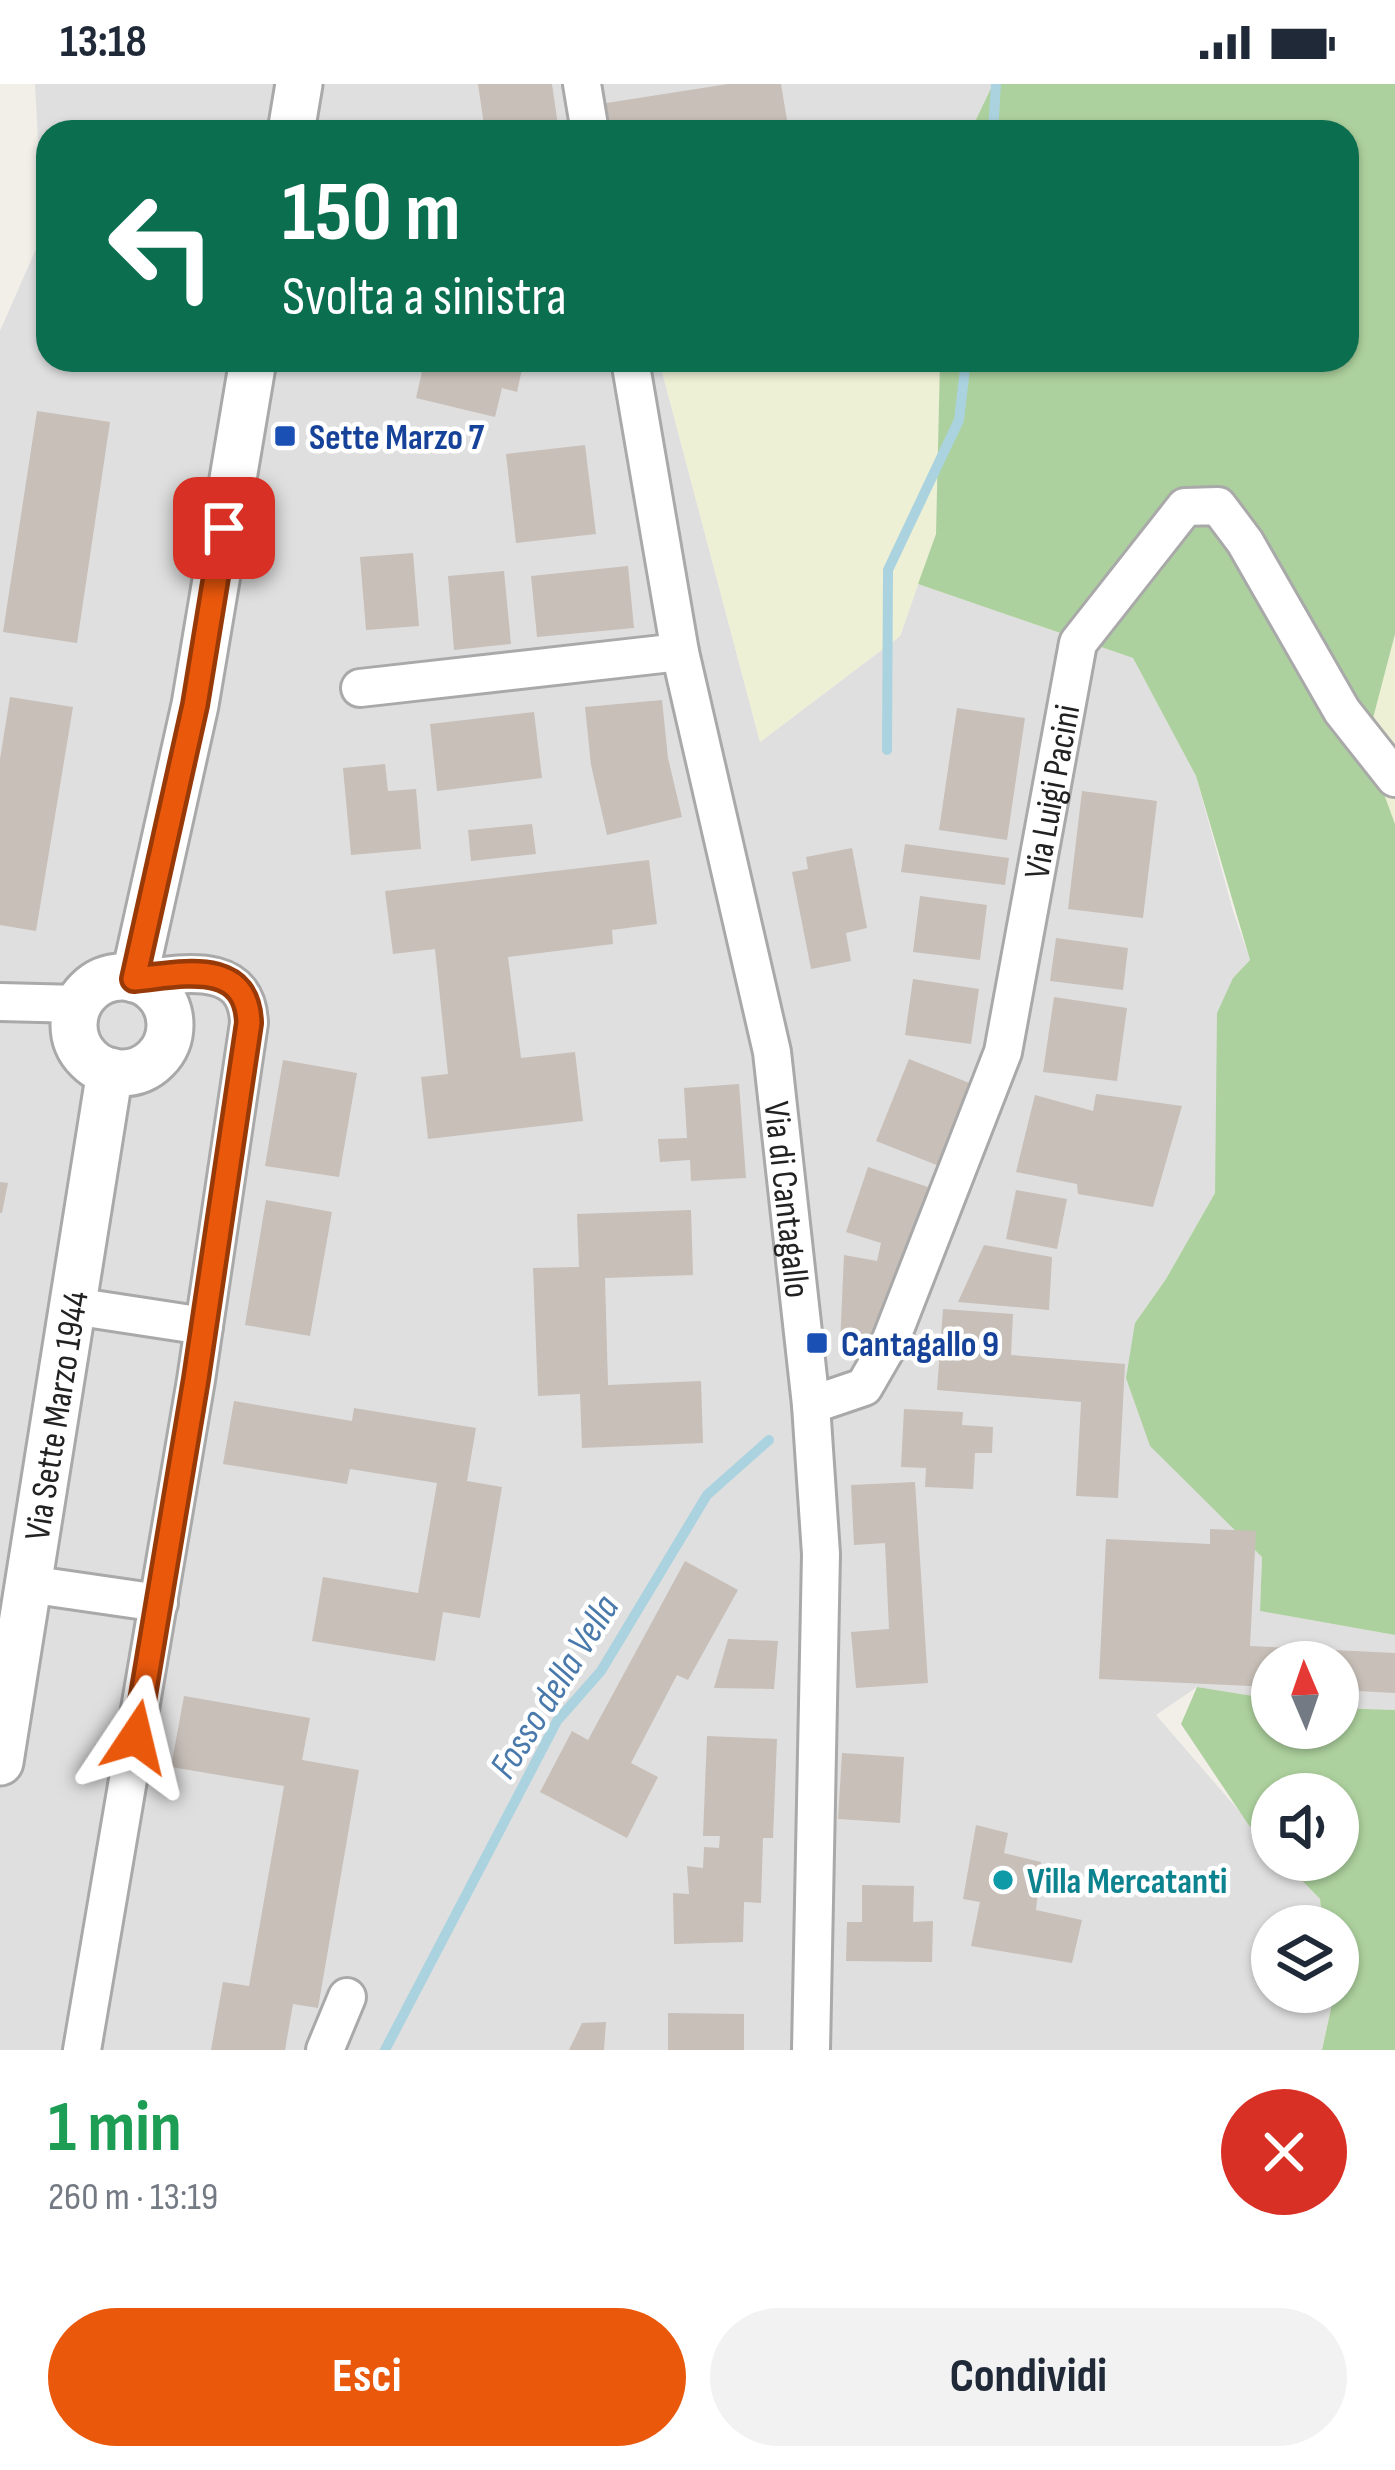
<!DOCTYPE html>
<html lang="it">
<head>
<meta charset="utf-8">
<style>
  :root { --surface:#fff; --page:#f2f2f3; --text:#1f2937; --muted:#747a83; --accent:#ea580c }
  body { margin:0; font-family:"Sofia Sans Condensed",sans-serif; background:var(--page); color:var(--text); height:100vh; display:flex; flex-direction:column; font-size:45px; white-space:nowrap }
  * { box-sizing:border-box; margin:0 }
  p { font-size:39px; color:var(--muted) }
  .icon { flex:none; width:66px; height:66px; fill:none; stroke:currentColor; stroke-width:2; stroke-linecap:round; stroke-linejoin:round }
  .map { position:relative; height:1966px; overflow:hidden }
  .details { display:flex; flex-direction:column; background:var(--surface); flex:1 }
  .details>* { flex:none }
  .guide { position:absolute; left:36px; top:36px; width:1323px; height:252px; border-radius:36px; box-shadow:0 3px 9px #0004; background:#0b6e4f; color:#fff; overflow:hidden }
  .needle { width:78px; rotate:358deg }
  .fabs { position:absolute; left:1251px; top:1557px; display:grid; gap:24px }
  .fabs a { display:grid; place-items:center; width:108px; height:108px; border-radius:50%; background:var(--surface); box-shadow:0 3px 9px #0004; font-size:60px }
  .pin { position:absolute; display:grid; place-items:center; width:102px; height:102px; color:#fff; margin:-51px; border-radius:24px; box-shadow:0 6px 18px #0006 }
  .me { position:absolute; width:132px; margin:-66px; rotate:10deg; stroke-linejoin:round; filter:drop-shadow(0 0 9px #0008) }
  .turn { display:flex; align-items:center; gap:42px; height:252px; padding:0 48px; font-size:54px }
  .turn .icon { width:156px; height:156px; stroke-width:2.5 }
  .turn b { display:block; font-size:84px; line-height:102px }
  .round { display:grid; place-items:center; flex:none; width:126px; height:126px; border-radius:63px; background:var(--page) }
  .head { display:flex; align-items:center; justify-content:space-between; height:204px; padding:0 48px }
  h1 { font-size:72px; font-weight:700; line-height:90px; color:#1e9e55 }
  .primary-button { display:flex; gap:24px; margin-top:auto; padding:24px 48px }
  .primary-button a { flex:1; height:138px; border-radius:72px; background:var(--accent); color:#fff; font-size:48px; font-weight:700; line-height:138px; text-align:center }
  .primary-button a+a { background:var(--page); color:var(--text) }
  .status { display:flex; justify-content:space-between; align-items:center; height:84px; padding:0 60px; background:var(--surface); direction:ltr }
  .status svg { height:33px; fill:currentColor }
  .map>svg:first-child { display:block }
  .residential { fill:#e0dfdf }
  .farmland { fill:#eef0d5 }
  .forest { fill:#add19e }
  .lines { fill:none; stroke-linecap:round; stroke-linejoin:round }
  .stream { stroke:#aad3df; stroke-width:10 }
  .building { fill:#c7bfb8 }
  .minor-casing { stroke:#a9a9a9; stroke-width:42 }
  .tertiary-casing { stroke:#a9a9a9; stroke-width:51 }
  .minor { stroke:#fff; stroke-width:36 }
  .tertiary { stroke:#fff; stroke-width:45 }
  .route-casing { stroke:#983908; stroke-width:30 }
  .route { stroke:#ea580c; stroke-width:21 }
  .transit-dot { fill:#1a4fb4; stroke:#fff; stroke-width:4.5 }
  .culture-dot { fill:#0f9aa8; stroke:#fff; stroke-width:4.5 }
  .labels { text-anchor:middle; stroke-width:9; stroke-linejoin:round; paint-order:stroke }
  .transit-label { font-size:36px; font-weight:bold; fill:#164399; stroke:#fff; text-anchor:start }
  .street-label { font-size:36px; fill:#222; stroke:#fff }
  .culture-label { font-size:36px; font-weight:bold; fill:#0d838f; stroke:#fff; text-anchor:start }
  .water-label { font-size:39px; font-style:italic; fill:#4a7aab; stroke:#fff }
</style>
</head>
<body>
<div class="status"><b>13:18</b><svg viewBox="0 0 49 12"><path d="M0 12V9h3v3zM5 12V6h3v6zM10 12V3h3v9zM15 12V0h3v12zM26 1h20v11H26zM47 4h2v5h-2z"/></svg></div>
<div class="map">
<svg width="1395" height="1966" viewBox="0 0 1395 1966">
  <rect width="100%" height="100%" fill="#f2efe9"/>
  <polygon class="residential" points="35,0 993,0 970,48 48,48 48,276 659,276 760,658 900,552 918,500 1133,574 1196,692 1233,827 1250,876 1233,894 1217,1052 1215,1109 1166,1195 1135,1239 1219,1429 1262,1473 1260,1527 1395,1551 1395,1626 1338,1624 1338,1578 1272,1578 1272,1615 1197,1603 1156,1631 1272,1765 1272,1776 1282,1776 1320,1815 1323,1842 1272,1842 1272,1908 1331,1908 1332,1920 1322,1966 0,1966 0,247 43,149"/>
  <g class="farmland">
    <polygon points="659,276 940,276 936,450 900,552 760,658"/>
    <polygon points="1395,550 1395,740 1366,661"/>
  </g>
  <g class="forest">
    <polygon points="993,0 1395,0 1395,550 1366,661 1395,740 1395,1551 1260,1527 1262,1473 1150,1362 1126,1294 1135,1239 1166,1195 1215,1109 1217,929 1233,894 1250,876 1196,692 1133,574 918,500 936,450 940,276 1347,276 1347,48 970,48"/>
    <polygon points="1197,1603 1272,1615 1272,1644 1338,1644 1338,1624 1395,1626 1395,1966 1322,1966 1332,1920 1331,1908 1338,1908 1338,1842 1323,1842 1320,1815 1282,1776 1338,1776 1338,1710 1272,1710 1272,1765 1248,1740 1181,1640"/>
  </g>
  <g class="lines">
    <g class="stream">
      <polyline points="993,48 996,0"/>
      <polyline points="887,666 888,486 959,336 966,276"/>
      <polyline points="385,1966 557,1637 601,1587 707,1411 769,1356"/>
    </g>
  </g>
  <g class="building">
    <polygon points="478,0 552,0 559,48 485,48"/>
    <polygon points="728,0 781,0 789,48 604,48 600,20"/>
    <polygon points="459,276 524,276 517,308 502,304 495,333 416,314 424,279 456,287"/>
    <polygon points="37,327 110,338 77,559 3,548"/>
    <polygon points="585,361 596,450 516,459 506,370"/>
    <polygon points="413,469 419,542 366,546 360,473"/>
    <polygon points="628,482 634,544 537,553 531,492"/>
    <polygon points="504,487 511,560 454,566 448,492"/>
    <polygon points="10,613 73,623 36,847 0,841 0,675"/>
    <polygon points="662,616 668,674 682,733 607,751 591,681 585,623"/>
    <polygon points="957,624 1025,634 1007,756 939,746"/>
    <polygon points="534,628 542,694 437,707 430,640"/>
    <polygon points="385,680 388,707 416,705 421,765 351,771 343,684"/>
    <polygon points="1082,707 1157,717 1143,834 1068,825"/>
    <polygon points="532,740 536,770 471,777 468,746"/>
    <polygon points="905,760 1009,774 1005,801 901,788"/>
    <polygon points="852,764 867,844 846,849 851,877 811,885 792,788 808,785 806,773"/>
    <polygon points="649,776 657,840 612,846 613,860 508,873 521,974 575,968 583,1037 428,1055 421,993 448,990 435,865 393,870 385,807"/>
    <polygon points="920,812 987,821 980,876 913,868"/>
    <polygon points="1056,854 1128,864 1123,906 1050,897"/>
    <polygon points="913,895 979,905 971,960 905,951"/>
    <polygon points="1054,913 1127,924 1117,997 1043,988"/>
    <polygon points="909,975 972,1000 939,1082 876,1057"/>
    <polygon points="283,976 357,989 339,1093 265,1082"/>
    <polygon points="739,1000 746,1094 691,1097 690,1076 660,1078 658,1055 687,1054 684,1004"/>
    <polygon points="1096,1010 1182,1022 1153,1123 1078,1110 1077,1100 1016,1088 1035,1011 1093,1027"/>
    <polygon points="868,1083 928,1103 868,1268 840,1261 844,1171 877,1177 881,1159 846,1148"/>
    <polygon points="0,1098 8,1099 2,1129 0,1129"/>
    <polygon points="1016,1106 1067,1115 1057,1165 1006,1155"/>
    <polygon points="266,1116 332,1128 310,1252 245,1241"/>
    <polygon points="691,1126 693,1191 605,1194 608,1301 701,1297 703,1359 582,1364 580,1310 538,1312 533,1184 579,1183 577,1130"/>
    <polygon points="984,1161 1052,1173 1049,1226 958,1218"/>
    <polygon points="943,1225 1013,1230 1011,1271 1125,1280 1118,1414 1076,1412 1081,1318 937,1306"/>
    <polygon points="234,1317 352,1337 354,1324 476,1344 467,1397 502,1403 480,1534 443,1528 435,1577 312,1557 323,1493 418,1509 437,1399 350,1385 347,1400 223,1380"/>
    <polygon points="904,1325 963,1328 962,1341 993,1343 992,1369 975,1369 973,1405 925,1403 926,1384 901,1383"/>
    <polygon points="915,1398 928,1599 856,1604 851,1548 889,1545 885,1459 854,1461 851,1401"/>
    <polygon points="1210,1445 1256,1447 1250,1562 1395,1569 1395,1609 1338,1606 1338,1578 1272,1578 1272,1603 1099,1595 1106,1455 1210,1460"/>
    <polygon points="685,1477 738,1506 688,1596 677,1591 631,1679 658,1693 627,1754 540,1708 572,1647 588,1656"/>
    <polygon points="728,1555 778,1557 774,1605 714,1604"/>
    <polygon points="184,1612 310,1634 302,1676 359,1686 318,1924 293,1920 285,1966 211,1966 223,1898 249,1902 284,1702 171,1683"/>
    <polygon points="707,1652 777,1655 773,1754 763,1754 761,1819 744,1818 743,1858 674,1860 673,1809 689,1810 687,1782 703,1784 704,1763 719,1764 720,1752 703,1752"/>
    <polygon points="842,1669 904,1673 900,1739 838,1735"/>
    <polygon points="976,1741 1008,1749 1004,1769 1041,1778 1036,1826 1082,1836 1072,1879 971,1862 980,1818 963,1815"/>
    <polygon points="862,1801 914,1802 913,1838 933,1837 932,1878 846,1877 847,1838 862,1838"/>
    <polygon points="668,1929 744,1930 744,1966 668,1966"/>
    <polygon points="606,1938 604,1966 569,1966 582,1939"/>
  </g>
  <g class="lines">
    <g class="minor-casing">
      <g id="minor">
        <polyline points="582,0 590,48"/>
        <path id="s1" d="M 630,276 L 680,568 L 772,968 L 811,1321 L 821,1470 L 811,1966"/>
        <polyline points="360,604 680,568"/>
        <polyline points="0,918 79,920"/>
        <polyline points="73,1222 204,1242"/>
        <path id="s2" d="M 811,1321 L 864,1303 L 890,1258 L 1003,968 L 1078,559 L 1185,423 L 1218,422 L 1245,458 L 1342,627 L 1395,694"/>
        <polyline points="28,1500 159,1519"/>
        <path d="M 82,1966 L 196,1296 L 249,939 C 247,874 179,891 134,895"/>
        <polyline points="325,1966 347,1913"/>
      </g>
    </g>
    <g class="tertiary-casing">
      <g id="tertiary">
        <polyline points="291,48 299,0"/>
        <circle cx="122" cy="941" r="48"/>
        <polyline points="134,895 195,621 253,276"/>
        <path id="s3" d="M 0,1678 L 110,987"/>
      </g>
    </g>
    <use href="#minor" class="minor"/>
    <use href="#tertiary" class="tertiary"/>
  </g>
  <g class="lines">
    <g class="route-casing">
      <path id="route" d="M 136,1653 L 196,1295 L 249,939 C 247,873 179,891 134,895 L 195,621 L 224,444"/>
    </g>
    <use href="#route" class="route"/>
  </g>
  <g class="transit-dot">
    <rect x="273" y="340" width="24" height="24" rx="6"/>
    <rect x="805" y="1247" width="24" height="24" rx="6"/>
  </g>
  <circle class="culture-dot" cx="1003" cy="1796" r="12"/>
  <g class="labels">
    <g class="transit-label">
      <text x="309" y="365">Sette Marzo 7</text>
      <text x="841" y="1272">Cantagallo 9</text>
    </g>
    <g class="street-label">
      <text dy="13" stroke="none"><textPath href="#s2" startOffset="684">Via Luigi Pacini</textPath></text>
      <text dy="13" stroke="none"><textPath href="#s1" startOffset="855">Via di Cantagallo</textPath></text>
      <text dy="13" stroke="none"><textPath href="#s3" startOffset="351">Via Sette Marzo 1944</textPath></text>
    </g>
    <g class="culture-label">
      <text x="1027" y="1809">Villa Mercatanti</text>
    </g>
    <g class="water-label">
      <text transform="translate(553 1602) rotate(-58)" y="14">Fosso della Vella</text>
    </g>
  </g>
</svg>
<div class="fabs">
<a><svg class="needle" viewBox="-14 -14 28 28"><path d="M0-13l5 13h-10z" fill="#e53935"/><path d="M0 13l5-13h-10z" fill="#747a83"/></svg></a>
<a><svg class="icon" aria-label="sound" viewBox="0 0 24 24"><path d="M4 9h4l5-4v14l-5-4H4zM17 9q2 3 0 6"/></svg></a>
<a><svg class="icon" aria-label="layers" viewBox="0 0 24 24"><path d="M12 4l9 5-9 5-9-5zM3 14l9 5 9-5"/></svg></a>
</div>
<div class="pin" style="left:224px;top:444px;background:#d93025"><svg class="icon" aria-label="arrive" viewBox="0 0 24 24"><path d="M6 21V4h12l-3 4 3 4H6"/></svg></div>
<svg class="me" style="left:136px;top:1653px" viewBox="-20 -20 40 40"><path d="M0-17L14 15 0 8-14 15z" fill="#ea580c" stroke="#fff" stroke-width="4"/></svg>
<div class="guide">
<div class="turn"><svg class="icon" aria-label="left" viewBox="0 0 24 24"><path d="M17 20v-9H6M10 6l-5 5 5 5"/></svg><div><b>150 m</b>Svolta a sinistra</div></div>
</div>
</div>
<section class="details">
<div class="head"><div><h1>1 min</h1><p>260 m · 13:19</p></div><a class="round" style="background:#d93025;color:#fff"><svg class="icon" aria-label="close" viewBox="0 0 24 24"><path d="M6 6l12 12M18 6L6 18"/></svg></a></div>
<div class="primary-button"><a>Esci</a><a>Condividi</a></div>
</section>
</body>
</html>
